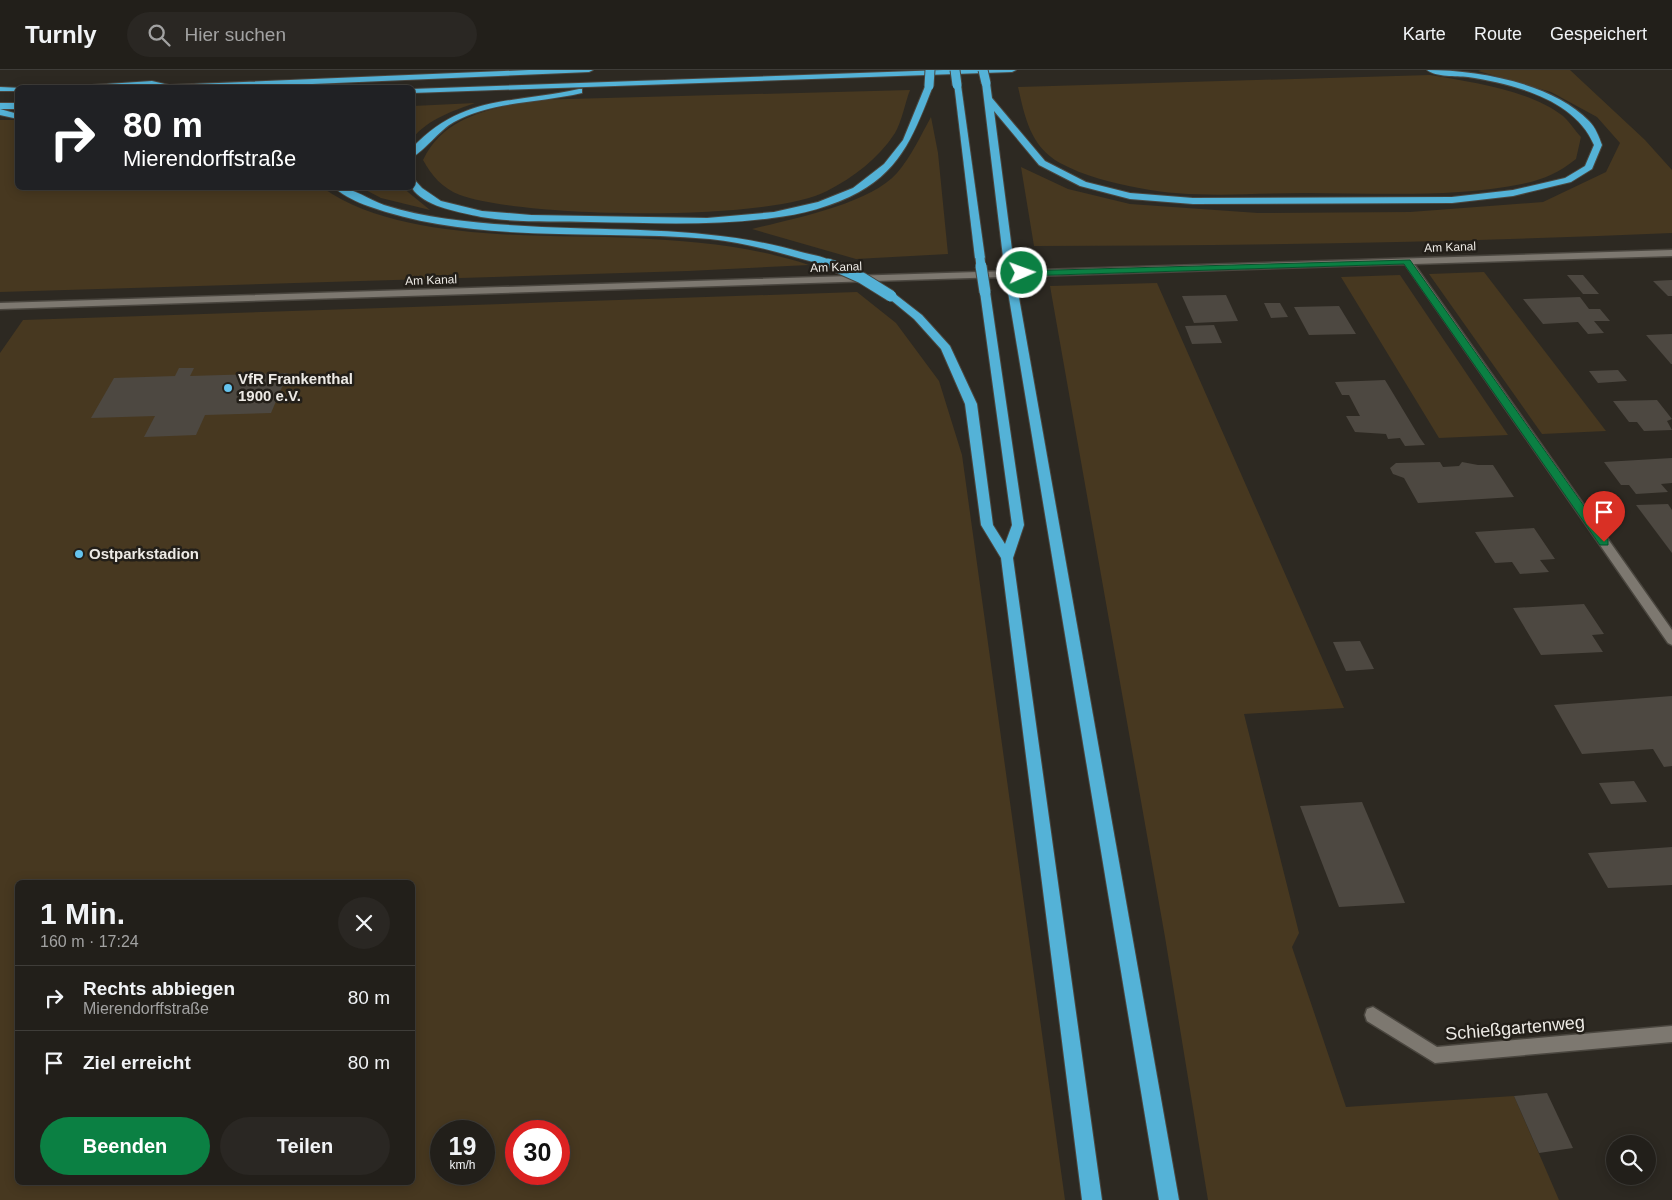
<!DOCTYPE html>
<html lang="de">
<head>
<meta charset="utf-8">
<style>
  :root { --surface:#221f1a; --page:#2a2723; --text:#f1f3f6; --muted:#a2a2a2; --line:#3f3d39; --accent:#0b8043 }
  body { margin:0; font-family:Helvetica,sans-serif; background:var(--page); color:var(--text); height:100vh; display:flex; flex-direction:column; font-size:19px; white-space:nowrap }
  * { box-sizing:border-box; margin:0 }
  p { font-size:16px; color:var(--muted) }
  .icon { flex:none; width:28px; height:28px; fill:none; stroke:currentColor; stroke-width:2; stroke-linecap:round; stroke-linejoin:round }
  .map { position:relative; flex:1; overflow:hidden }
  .panel { position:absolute; left:15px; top:810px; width:400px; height:305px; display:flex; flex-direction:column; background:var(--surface); border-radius:8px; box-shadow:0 2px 12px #0003,0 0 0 1px var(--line) }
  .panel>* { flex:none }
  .hud { position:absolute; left:15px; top:15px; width:400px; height:105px; border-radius:8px; box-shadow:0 2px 12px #0003,0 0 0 1px var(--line); background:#202124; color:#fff; overflow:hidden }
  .buttons { position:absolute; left:1606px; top:1065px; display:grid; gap:10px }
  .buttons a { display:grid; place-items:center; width:50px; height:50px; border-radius:50%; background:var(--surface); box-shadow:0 2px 12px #0003,0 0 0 1px var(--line); font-size:25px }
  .speed { position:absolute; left:430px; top:1050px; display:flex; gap:10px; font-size:25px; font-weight:700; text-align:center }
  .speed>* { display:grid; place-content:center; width:65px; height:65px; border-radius:50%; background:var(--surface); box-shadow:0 2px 12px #0003,0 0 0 1px var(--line); line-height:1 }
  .speed small { font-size:12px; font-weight:400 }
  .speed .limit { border:8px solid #d22; background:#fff; color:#111 }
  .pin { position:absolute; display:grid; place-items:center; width:42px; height:42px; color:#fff; margin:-51px -21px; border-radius:50% 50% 50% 0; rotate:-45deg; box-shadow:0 0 5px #0007 }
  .pin .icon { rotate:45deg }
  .me { position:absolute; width:55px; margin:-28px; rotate:88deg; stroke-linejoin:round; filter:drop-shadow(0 0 4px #0008) }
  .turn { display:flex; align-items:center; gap:18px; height:105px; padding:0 25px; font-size:22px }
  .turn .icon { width:65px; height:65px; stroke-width:2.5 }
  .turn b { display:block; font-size:35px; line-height:42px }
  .round { display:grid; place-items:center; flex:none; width:52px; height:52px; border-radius:26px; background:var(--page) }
  .headline { display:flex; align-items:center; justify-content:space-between; height:85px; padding:0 25px }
  h1 { font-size:30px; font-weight:700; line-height:38px }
  .button { display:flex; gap:10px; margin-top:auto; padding:10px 25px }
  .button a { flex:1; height:58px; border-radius:30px; background:var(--accent); color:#fff; font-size:20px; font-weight:700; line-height:58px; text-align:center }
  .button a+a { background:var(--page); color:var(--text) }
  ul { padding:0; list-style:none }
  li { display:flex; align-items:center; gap:15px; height:65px; padding:0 25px; border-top:1px solid var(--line) }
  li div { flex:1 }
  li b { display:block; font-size:19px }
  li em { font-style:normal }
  header { display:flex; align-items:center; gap:30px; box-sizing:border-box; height:70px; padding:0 25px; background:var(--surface); border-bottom:1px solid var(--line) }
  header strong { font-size:24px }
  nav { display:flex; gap:28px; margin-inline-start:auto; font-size:18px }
  .search { width:350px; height:45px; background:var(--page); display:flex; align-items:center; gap:12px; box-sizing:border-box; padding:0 18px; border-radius:28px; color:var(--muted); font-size:19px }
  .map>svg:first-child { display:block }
  .green { fill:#473820; fill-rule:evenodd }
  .building { fill:#4d4841 }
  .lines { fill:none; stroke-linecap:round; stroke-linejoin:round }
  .minor-casing { stroke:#4a463f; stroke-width:3 }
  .trunk-casing { stroke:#4a463f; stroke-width:2 }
  .minor { fill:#7d7870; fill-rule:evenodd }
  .trunk { fill:#54b2d7; fill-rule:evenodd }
  .trunk-bridge-far1-casing { stroke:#4a463f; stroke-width:11; stroke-linecap:butt }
  .trunk-bridge-casing { stroke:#4a463f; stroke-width:13; stroke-linecap:butt }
  .trunk-bridge-far1 { stroke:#54b2d7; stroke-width:9 }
  .trunk-bridge { stroke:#54b2d7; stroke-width:11 }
  .route { fill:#0b8043; stroke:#07532c }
  .poi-dot { fill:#65c4ef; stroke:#231f19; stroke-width:2 }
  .labels { text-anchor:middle; stroke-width:5; stroke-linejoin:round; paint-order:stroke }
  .far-street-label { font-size:12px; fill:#edeae5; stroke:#231f19 }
  .poi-label { font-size:15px; font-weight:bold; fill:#edeae5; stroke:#231f19; text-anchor:start }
  .near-street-label { font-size:18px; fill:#edeae5; stroke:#231f19 }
</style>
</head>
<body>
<header>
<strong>Turnly</strong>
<div class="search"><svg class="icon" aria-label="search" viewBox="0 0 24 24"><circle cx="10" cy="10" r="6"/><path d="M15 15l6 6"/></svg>Hier suchen</div>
<nav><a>Karte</a><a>Route</a><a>Gespeichert</a></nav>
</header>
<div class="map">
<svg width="1672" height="1130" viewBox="0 0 1672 1130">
  <rect width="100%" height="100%" fill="#2d2922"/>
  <g class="green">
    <path d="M 1481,0 L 1570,0 L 1645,70 L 1672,100 L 1672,163 C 1459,172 1247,176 1034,176 L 1021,97 L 1068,119 L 1130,134 L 1258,143 L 1410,142 L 1543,132 L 1606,102 L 1620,73 L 1597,47 L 1551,22 L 1478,1 Z"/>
    <path d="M 1430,5 C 1471,12 1530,20 1563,46 C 1570,52 1575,61 1581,67 L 1576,89 C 1558,103 1545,109 1522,114 C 1452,128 1377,123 1306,123 C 1252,123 1193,129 1139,118 C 1112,113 1084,106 1060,93 C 1030,76 1025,47 1018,17 Z"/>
    <path d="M 910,20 C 905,33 902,51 895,63 C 878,89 854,107 827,121 C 768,152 523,148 460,125 C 442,118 432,106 423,90 C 444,46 488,40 531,30 Z"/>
    <path d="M 475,33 C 453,41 428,49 413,68 L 413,36 Z"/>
    <path d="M 931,47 L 938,83 L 948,184 L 856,189 L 752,159 C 792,149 870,134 897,103 C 911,87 921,65 931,47 Z"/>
    <path d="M 0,50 L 17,50 L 18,118 L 323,118 C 401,173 542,164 634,168 C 693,171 752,176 809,195 L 688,201 L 0,222 Z"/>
    <polygon points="362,118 403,118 430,140 381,128"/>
    <polygon points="1484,202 1606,361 1542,364 1429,204"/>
    <polygon points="1400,205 1508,365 1439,368 1341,207"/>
    <polygon points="1157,213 1344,638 1244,644 1299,863 1292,877 1346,1037 1514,1026 1559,1130 1208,1130 1165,867 1050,216"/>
    <path d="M 857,222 L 896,253 L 939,311 L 962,385 L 1065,1130 L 0,1130 L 0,283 L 23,250 ZM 18,812 L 412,812 L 412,1112 L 18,1112 ZM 441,1061 L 484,1061 L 484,1104 L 441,1104 ZM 516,1061 L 559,1061 L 559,1104 L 516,1104 Z"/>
  </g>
  <g class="building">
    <polygon points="1567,205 1583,205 1599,224 1583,224"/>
    <polygon points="1672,210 1672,226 1668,226 1653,211"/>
    <polygon points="1226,225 1238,251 1194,253 1182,226"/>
    <polygon points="1580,227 1589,239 1600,239 1610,251 1594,251 1604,263 1588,264 1578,252 1543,254 1523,229"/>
    <polygon points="1264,233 1280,233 1288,247 1271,248"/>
    <polygon points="1339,236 1356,264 1309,265 1294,237"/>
    <polygon points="1214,255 1222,273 1192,274 1185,256"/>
    <polygon points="1672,264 1672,294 1671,294 1646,265"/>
    <polygon points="179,298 194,298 190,306 288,303 271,343 205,345 196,365 144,367 155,346 91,348 114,308 175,306"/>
    <polygon points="1618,300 1627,311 1598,313 1589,301"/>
    <polygon points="1385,310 1420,368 1425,375 1405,376 1400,368 1388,369 1386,364 1355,362 1346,346 1360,346 1349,325 1342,325 1335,312"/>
    <polygon points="1657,330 1672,349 1667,351 1672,360 1644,361 1637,352 1629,352 1613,331"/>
    <polygon points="1672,388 1672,413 1661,414 1668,422 1636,424 1629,415 1621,415 1604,392"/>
    <polygon points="1440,392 1443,397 1459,396 1462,392 1478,395 1493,395 1514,427 1418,433 1404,408 1393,404 1390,398 1396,393"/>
    <polygon points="1668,434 1672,440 1672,483 1636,435"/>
    <polygon points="1534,458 1555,489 1540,490 1549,502 1520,504 1512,492 1495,493 1475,462"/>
    <polygon points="1584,534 1604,564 1592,565 1603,582 1541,585 1513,538"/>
    <polygon points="1360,571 1374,599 1346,601 1333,572"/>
    <polygon points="1672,626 1672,696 1664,697 1653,679 1582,684 1554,635"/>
    <polygon points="1634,711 1647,732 1611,734 1599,713"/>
    <polygon points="1362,732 1405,833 1339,837 1300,736"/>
    <polygon points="1672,777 1672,815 1608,818 1588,783"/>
    <polygon points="1547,1023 1573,1078 1539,1083 1514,1026"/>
  </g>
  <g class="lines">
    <g class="minor-casing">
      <g id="minor">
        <polygon points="1672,180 1672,186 1414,194 1672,560 1672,575 1668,573 1405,194 0,239 0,233"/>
        <polygon points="1373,937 1437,977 1672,956 1672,972 1435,993 1367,951 1365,945 1367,939"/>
      </g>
    </g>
    <g class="trunk-casing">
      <g id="trunk">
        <polygon points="529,0 593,0 589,2 217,18 46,18 152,11 169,15"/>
        <polygon points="943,0 1016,0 1012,2 412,23 412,19"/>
        <path d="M 1427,0 C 1478,0 1552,13 1589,51 C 1596,58 1599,67 1602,75 L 1592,99 L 1571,112 L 1513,126 L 1452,133 L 1193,134 L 1130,129 L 1080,116 L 1039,95 L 994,41 L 1013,187 L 1008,190 L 1003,187 L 982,13 L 986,11 L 990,13 L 992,28 L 1045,91 L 1086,112 L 1130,123 L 1193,128 L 1452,127 L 1513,120 L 1565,108 L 1585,96 L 1594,75 C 1575,29 1513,14 1468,7 C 1456,6 1436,7 1427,0 Z"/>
        <polygon points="954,13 961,15 985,188 980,191 975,188"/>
        <path d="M 926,14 L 933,16 C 916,59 903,98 859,122 C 834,136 800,145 772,148 C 712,156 651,153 590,152 C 554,151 516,153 481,147 C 460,142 429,138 414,121 C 411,117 412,113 412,107 L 422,118 L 441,131 L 482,141 L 531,145 L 707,148 L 774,142 L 818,132 L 853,118 L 884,94 L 903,70 Z"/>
        <polygon points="0,17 21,18 18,18 18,21 0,21"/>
        <path d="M 579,19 L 582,19 L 582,23 C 540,33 492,31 454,52 C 439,60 424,82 412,87 L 412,78 C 463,24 513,34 579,19 Z"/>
        <rect x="0" y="33" width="18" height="6"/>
        <polygon points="0,39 18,44 18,49 0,45"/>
        <path d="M 335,118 C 351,116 369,130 384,135 C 435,151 489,154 542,157 C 631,161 714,157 801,182 C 811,185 826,186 833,193 L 828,196 C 789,186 751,173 710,169 C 598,159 476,175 368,136 C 357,132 344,126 335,118 Z"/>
        <polygon points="985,219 990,222 1024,455 1013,488 1102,1130 1082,1130 1001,488 981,455 965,334 941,279 914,249 886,226 891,223 895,224 922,245 950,276 977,334 993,455 1005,474 1012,455 980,222"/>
        <polygon points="1013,219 1018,222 1179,1130 1159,1130 1008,222"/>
      </g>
    </g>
    <use href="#minor" class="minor"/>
    <use href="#trunk" class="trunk"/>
    <g class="trunk-bridge-far1-casing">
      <g id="trunk-bridge-far1">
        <polyline points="955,0 957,15"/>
        <polyline points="983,0 986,13"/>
        <polyline points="929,16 930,0"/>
        <polyline points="1008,187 1009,197"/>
        <polyline points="980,188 981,197"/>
        <polyline points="828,193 838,197"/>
      </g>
    </g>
    <g class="trunk-bridge-casing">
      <g id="trunk-bridge">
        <polyline points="835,196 862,208 891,226"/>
        <polyline points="981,196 985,222"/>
        <polyline points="1009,196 1013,222"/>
      </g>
    </g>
    <use href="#trunk-bridge-far1" class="trunk-bridge-far1"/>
    <use href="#trunk-bridge" class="trunk-bridge"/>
  </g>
  <polygon class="route" points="1410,190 1608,470 1608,475 1600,475 1404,194 1022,206 1018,203 1022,201"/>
  <g class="poi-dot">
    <circle cx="228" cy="318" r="5"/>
    <circle cx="79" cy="484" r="5"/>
  </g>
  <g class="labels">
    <g class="far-street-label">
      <text transform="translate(1450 177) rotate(-2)" y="4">Am Kanal</text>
      <text transform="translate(836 197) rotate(-2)" y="4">Am Kanal</text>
      <text transform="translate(431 210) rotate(-2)" y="4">Am Kanal</text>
    </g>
    <g class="poi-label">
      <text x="238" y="314">VfR Frankenthal<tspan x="238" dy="17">1900 e.V.</tspan></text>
      <text x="89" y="489">Ostparkstadion</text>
    </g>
    <g class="near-street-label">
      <text transform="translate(1515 958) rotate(-5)" y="6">Schießgartenweg</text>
    </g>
  </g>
</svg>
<div class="buttons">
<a><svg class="icon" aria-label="search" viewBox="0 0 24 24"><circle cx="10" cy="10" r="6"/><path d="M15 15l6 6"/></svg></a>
</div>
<div class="speed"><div>19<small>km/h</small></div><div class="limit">30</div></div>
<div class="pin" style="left:1604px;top:472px;background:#d93025"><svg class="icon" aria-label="arrive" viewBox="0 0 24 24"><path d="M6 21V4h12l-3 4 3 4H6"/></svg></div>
<svg class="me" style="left:1022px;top:203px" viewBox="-20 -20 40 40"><circle r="17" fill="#0b8043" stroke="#fff" stroke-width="3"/><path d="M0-11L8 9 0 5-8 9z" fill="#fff"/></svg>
<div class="hud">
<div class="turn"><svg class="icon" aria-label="right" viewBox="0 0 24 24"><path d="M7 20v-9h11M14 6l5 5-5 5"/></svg><div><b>80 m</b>Mierendorffstraße</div></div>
</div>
<section class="panel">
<div class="headline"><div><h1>1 Min.</h1><p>160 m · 17:24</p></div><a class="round"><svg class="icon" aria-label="close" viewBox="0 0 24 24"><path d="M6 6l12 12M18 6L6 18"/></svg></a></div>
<ul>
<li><svg class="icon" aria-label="right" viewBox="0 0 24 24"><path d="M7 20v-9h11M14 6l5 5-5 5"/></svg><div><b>Rechts abbiegen</b><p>Mierendorffstraße</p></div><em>80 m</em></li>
<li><svg class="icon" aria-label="arrive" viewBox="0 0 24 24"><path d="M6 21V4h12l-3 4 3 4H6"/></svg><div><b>Ziel erreicht</b></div><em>80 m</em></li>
</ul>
<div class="button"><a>Beenden</a><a>Teilen</a></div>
</section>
</div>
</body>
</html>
